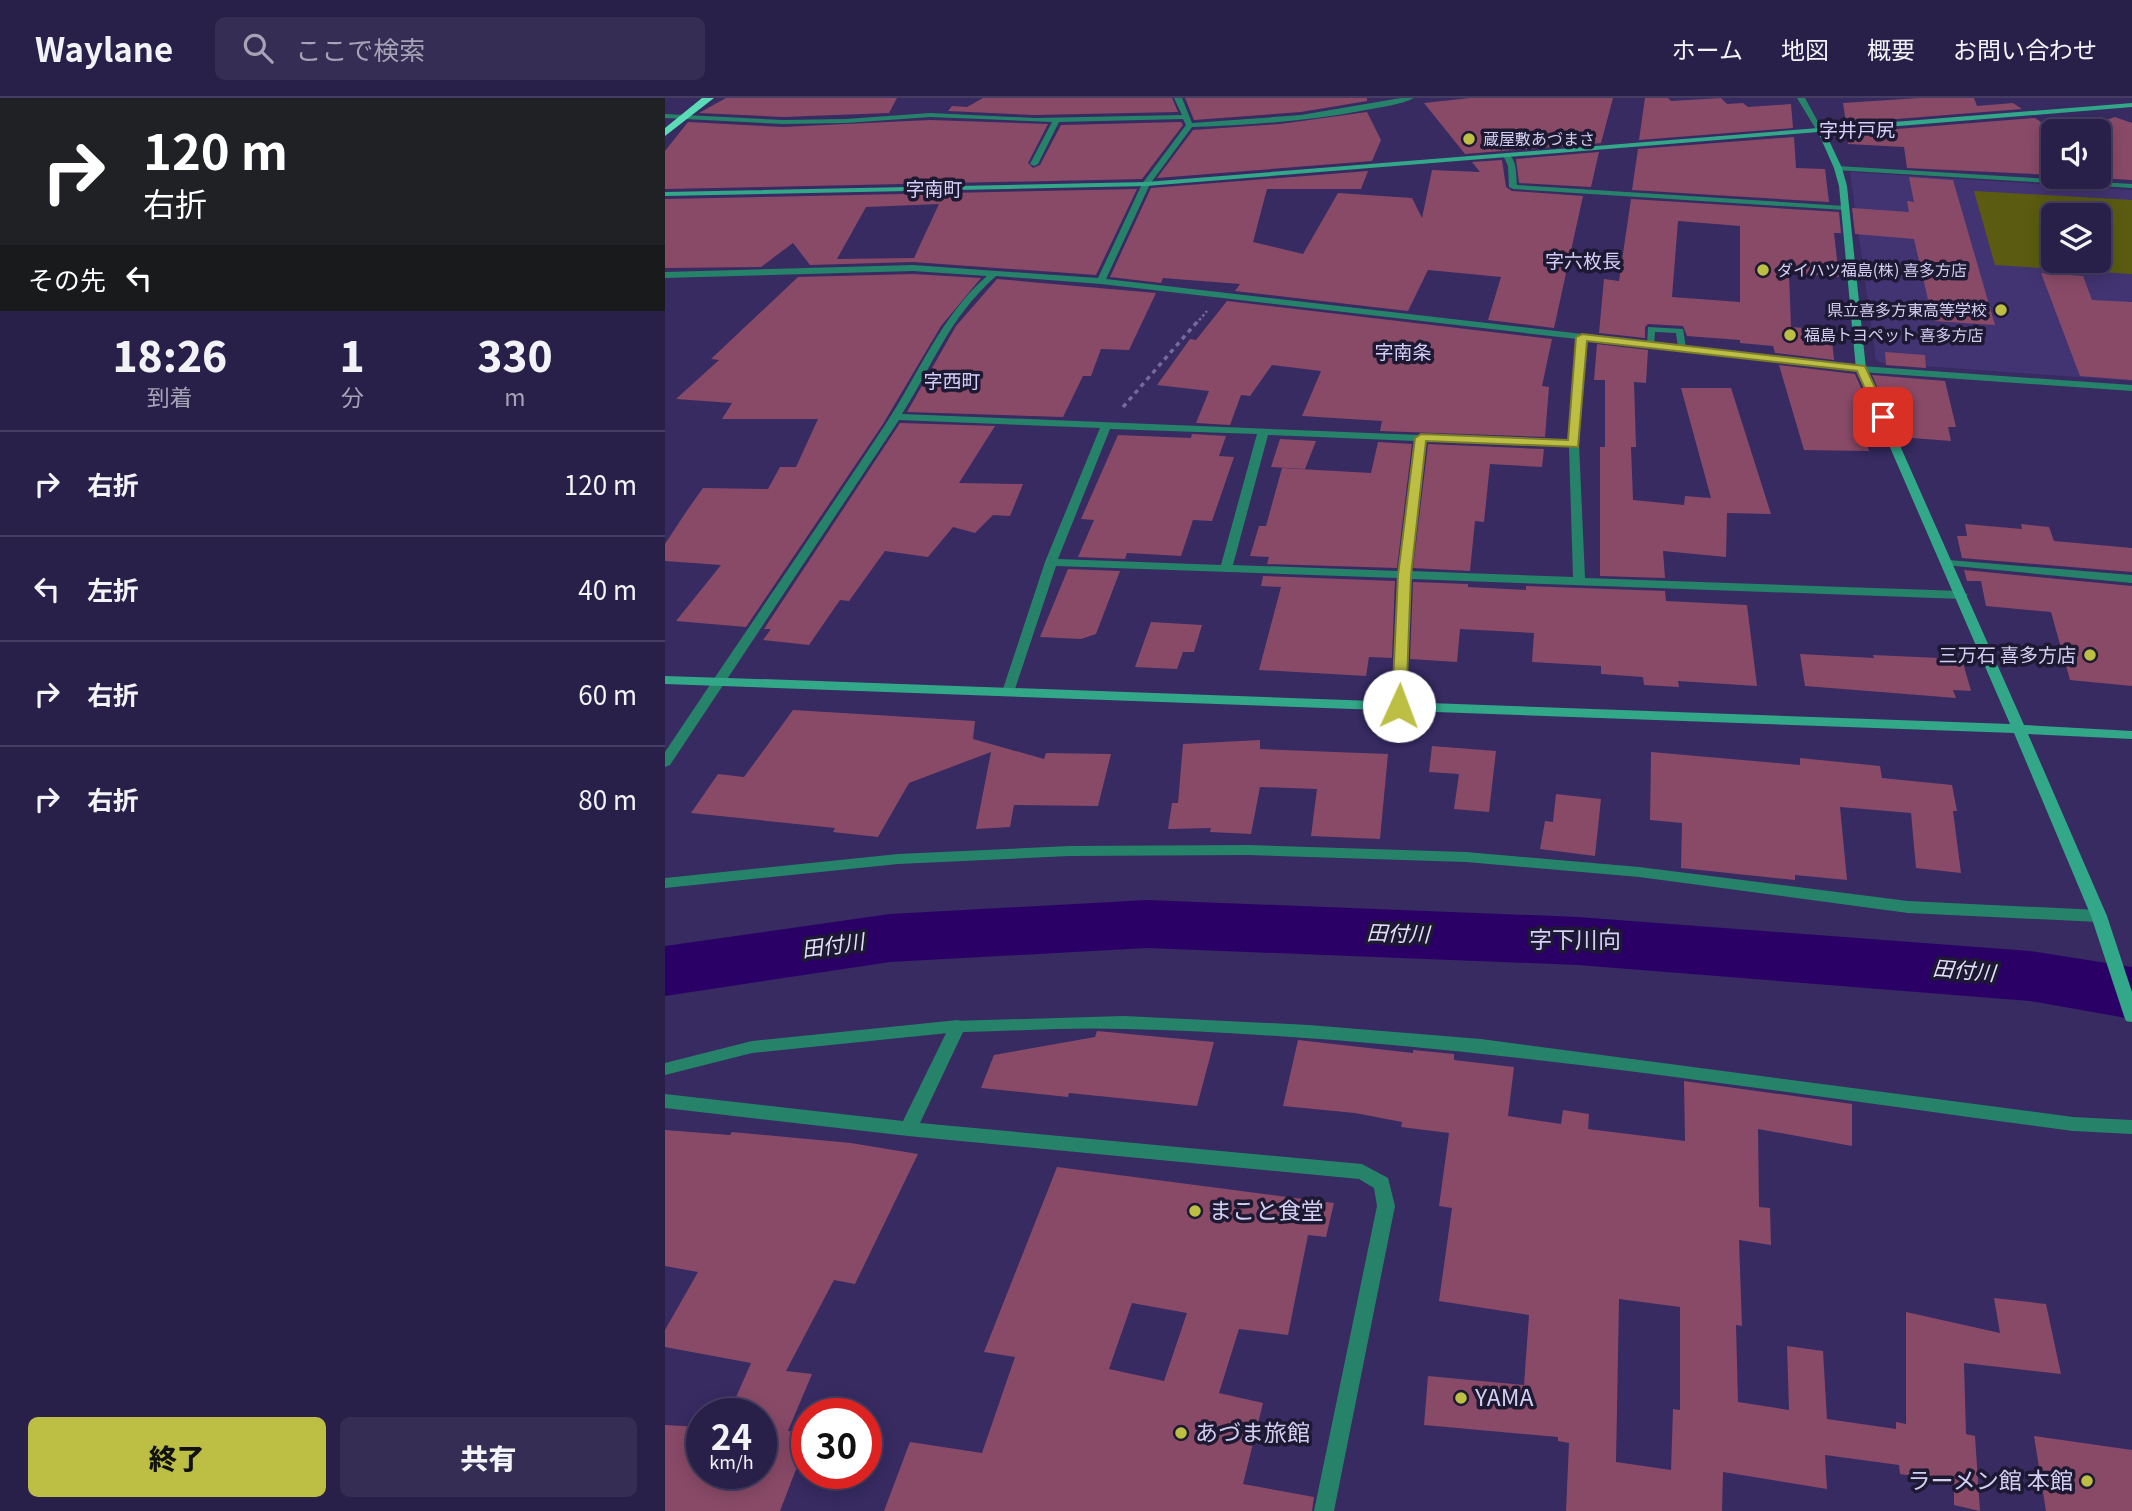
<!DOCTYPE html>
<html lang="ja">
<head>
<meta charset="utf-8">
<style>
  :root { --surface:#29204a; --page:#352d54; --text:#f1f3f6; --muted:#a5a3b5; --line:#453e62; --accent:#bcbf44 }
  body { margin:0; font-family:Georgia,"Noto Sans JP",serif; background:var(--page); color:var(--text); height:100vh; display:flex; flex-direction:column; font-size:26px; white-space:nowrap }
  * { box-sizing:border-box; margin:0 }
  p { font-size:23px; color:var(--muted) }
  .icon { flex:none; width:38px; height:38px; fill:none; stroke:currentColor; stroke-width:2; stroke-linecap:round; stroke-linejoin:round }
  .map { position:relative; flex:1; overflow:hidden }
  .details { display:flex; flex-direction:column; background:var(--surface); width:665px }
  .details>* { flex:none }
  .hud { background:#202124; color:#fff; overflow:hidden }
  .fabs { position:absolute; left:1376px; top:21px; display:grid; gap:14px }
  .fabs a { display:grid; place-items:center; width:70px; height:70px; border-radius:10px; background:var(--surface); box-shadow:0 4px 18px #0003,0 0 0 2px var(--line); font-size:35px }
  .speed { position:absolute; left:21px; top:1300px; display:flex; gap:14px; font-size:35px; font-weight:700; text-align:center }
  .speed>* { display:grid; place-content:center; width:91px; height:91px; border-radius:50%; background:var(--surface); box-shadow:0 4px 18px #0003,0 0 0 2px var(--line); line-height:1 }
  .speed small { font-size:18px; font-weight:400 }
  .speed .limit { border:10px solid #d22; background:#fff; color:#111 }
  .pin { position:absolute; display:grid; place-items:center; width:60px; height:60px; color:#fff; margin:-30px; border-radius:14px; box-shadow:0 4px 10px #0006 }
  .me { position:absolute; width:77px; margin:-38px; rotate:2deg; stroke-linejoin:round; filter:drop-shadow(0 0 5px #0008) }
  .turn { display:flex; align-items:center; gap:24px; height:147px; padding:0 28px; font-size:32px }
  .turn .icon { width:91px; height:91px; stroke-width:2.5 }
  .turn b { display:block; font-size:49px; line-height:60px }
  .then { display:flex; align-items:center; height:66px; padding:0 28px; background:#0003; gap:14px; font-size:26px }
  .eta { display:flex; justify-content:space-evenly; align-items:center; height:119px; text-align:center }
  .eta b { font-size:42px; font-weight:800; line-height:49px }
  .cta { display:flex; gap:14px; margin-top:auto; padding:14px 28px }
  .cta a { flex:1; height:80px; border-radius:10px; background:var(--accent); color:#111; font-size:28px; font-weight:800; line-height:80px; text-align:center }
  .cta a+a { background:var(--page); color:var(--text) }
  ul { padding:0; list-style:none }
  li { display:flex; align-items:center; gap:21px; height:105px; padding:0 28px; border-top:2px solid var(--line) }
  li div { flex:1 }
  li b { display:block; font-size:26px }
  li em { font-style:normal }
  header { display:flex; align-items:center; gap:42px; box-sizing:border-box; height:98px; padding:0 35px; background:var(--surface); border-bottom:2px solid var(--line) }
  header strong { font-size:33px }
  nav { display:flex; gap:38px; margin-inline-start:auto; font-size:24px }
  .search { width:490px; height:63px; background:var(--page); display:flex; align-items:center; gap:18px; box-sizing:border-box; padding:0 24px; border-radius:10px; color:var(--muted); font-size:26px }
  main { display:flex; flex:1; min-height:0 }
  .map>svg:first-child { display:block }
  .built { fill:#423472; fill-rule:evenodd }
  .green { fill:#5b5c11; fill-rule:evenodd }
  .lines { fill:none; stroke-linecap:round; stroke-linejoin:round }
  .river { fill:#2b0066; fill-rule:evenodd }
  .building { fill:#894a68; fill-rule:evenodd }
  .path-far1 { stroke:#746b9a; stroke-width:2.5; stroke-dasharray:2.5 2.5; stroke-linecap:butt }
  .path { stroke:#746b9a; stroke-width:3.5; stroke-dasharray:4.5 4.5; stroke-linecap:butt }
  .lane { fill:#268369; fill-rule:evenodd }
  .street { fill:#268369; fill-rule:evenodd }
  .secondary { fill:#32a888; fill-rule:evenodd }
  .highway { fill:#5cdcb6; fill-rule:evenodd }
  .route { fill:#bcbf44; stroke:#7a7c2c; stroke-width:2 }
  .poi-dot { fill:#bcbf44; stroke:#1e1932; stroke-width:2.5 }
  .labels { text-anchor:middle; stroke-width:7; stroke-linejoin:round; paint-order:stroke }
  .far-poi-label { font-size:16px; fill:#d2cef0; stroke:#1e1932; text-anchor:start }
  .far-quarter-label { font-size:19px; fill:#d5d0f9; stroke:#1e1932 }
  .poi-label { font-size:19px; fill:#d2cef0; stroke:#1e1932; text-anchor:end }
  .water-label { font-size:21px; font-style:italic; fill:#e2dff9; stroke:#1e1932 }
  .quarter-label { font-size:23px; fill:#d5d0f9; stroke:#1e1932 }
  .near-poi-label { font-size:23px; fill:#d2cef0; stroke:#1e1932; text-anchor:start }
</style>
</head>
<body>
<header>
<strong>Waylane</strong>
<div class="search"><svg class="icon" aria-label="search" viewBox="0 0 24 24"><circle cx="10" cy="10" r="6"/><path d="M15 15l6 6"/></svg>ここで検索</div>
<nav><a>ホーム</a><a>地図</a><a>概要</a><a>お問い合わせ</a></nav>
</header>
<main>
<section class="details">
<div class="hud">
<div class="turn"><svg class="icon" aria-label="right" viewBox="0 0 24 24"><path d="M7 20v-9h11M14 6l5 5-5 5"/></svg><div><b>120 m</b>右折</div></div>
<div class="then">その先<svg class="icon" aria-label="left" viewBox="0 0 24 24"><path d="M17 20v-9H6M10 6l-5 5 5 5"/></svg></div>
</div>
<div class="eta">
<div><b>18:26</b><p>到着</p></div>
<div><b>1</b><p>分</p></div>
<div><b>330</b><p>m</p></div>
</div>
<ul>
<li><svg class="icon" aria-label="right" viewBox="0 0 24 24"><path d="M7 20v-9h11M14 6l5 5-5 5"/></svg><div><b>右折</b></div><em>120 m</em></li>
<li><svg class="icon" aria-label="left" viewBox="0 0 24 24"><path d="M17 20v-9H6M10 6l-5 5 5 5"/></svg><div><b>左折</b></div><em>40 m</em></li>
<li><svg class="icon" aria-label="right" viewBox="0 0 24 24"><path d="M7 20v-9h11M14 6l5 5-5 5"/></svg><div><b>右折</b></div><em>60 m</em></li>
<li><svg class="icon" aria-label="right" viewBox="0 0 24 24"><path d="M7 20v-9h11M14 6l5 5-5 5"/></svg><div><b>右折</b></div><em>80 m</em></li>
</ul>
<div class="cta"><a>終了</a><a>共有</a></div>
</section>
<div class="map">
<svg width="1467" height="1413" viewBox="0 0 1467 1413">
  <rect width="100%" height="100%" fill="#372b62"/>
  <path class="built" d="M 1185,74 L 1467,92 L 1467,283 L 1217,265 L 1211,262 ZM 1388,117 L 1433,117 L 1433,163 L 1388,163 Z"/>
  <path class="green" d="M 1309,93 L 1467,102 L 1467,176 L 1330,167 ZM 1388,117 L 1433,117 L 1433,163 L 1388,163 Z"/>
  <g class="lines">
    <polygon class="river" points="482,802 913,819 1365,853 1467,869 1467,921 1365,903 913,867 482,850 225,864 0,898 0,848 225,816"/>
  </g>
  <g class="building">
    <polygon points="61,0 232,0 224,15 118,19 34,15"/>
    <polygon points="318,0 507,0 513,14 370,17 283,13 287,8 302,9"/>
    <polygon points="520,0 702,0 702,3 636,14 529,22"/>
    <polygon points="805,0 948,0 936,45 800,56 759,5"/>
    <polygon points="980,0 1003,0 1006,3 1056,0 1062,6 1078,5 1083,9 1126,6 1128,30 974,42"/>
    <polygon points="1254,0 1309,0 1312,8 1348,5 1357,11 1181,25 1178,5"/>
    <polygon points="702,14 716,42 707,63 492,80 528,32 615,26"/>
    <polygon points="1450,19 1467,25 1467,82 1417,79 1433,79 1433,33 1388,33 1388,77 1242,70 1239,49 1183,46 1182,35 1370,20 1379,26 1394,20 1420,29"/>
    <polygon points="265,22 383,26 363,65 368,70 375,67 396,27 516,24 518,27 477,81 0,91 0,53 23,24 118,29"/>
    <polygon points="1129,39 1131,70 1160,71 1164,104 967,92 973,51"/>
    <polygon points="934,54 926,89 854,85 851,61"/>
    <polygon points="837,62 841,89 847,93 918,98 889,230 823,222 836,179 763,172 743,213 570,193 575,186 498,180 496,185 445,179 486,90 703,73 696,91 602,91 588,144 638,156 673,95 747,100 757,120 767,72 815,74 807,64"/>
    <polygon points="1244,79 1288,82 1330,227 1268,223 1249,141 1190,136 1187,110 1244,114 1242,103 1249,104"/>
    <path d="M 472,91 L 431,177 L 248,164 L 145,167 L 128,145 L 96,169 L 0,170 L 0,101 ZM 274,106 L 249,160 L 172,161 L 201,109 Z"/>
    <path d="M 966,101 L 1174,114 L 1176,135 L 1169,135 L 1174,179 L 1124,175 L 1126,229 L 1166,232 L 1169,262 L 1110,255 L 1108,248 L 1075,245 L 1075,242 L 1022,238 L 1018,228 L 983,226 L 980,229 L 980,240 L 934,235 L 939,181 L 954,183 ZM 1013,123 L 1075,128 L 1075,204 L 1007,199 Z"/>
    <polygon points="1376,175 1418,178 1427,202 1467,204 1467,282 1415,278"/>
    <polygon points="248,176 316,180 276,228 218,326 81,529 11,523 56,467 0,463 0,446 21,414 38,390 103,391 115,369 131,369 153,321 57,321 67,305 11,301 54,262 46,261 133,179"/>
    <polygon points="332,181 491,195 464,252 436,251 426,278 418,278 398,319 242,314 291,228"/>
    <polygon points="562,203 887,241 877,288 884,289 880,339 715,333 717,323 637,318 656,273 607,267 585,298 576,297 565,327 531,325 544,293 492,287 525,241 531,242"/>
    <polygon points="932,246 983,252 981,285 969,284 971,349 966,349 968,402 1019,407 1020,398 1046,400 1016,290 1066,290 1106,416 1062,415 1061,459 998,453 1000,480 935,478 935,349 940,349 940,282 929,282"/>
    <polygon points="1220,254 1260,257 1261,270 1221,267"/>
    <polygon points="1114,267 1190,276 1217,338 1198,336 1204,353 1139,352"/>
    <polygon points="1207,277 1280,283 1291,329 1283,329 1286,343 1234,339"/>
    <polygon points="235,325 330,328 294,385 358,386 345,418 328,417 310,435 288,429 263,459 220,453 184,503 175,502 144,547 98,542 106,531 99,531"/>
    <polygon points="527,336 561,338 554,358 569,359 547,423 528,422 516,458 462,455 460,461 413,459 429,422 416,421 453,337 526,340"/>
    <polygon points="615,341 651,343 640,371 606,369"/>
    <polygon points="713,344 747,346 732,470 602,466 604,459 585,458 594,428 601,428 617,370 706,375"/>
    <polygon points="763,346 879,351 877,369 825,366 819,424 810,423 805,473 748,470"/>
    <polygon points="1300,426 1357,431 1356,426 1384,429 1389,443 1467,450 1467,474 1297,460 1292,438 1302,438"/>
    <polygon points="403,471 455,473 431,536 416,541 375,539"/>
    <polygon points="1299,472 1467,488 1467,588 1405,582 1386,514 1321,508 1316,483 1302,483"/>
    <polygon points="598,478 730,483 727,560 704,559 701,578 594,572 616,489 596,488"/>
    <polygon points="748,484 803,486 803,489 861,492 861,488 1000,493 1001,503 1082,507 1092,588 1013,583 1014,589 979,587 978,579 936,576 936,568 867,564 869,535 795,531 792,564 745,561"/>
    <polygon points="486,524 537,527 529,554 518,554 512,571 470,569"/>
    <polygon points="1135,556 1209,560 1208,557 1297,561 1306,593 1288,592 1291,600 1140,588"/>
    <polygon points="128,612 310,623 308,641 379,661 381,655 446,656 433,708 349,707 345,729 311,731 326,654 244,685 213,739 168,734 170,730 26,715 53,676 79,679"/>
    <polygon points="595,642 595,651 723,656 715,741 646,738 652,691 595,689 586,736 545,734 546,730 503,731 507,705 513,705 518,646"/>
    <polygon points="767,648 831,653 824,714 789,711 794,676 764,674"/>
    <polygon points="986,654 1135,667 1135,660 1215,668 1217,680 1287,687 1292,713 1288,713 1296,775 1251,770 1246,715 1175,709 1182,782 1130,777 1130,782 1016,770 1017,725 985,722"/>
    <polygon points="891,696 936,701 930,758 875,751 880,723 888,724"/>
    <polygon points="432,933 549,944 532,1008 404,995 403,999 316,990 329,957 430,939"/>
    <path d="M 633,942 L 748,955 L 748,952 L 789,956 L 789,962 L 849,969 L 843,1018 L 896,1026 L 898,1012 L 924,1016 L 923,1031 L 1020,1043 L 1019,983 L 1187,1006 L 1187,1048 L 1093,1031 L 1094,1109 L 1105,1110 L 1106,1147 L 1074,1142 L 1077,1228 L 1071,1227 L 1073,1304 L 1124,1312 L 1122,1248 L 1158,1253 L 1162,1321 L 1231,1331 L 1231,1324 L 1241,1326 L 1241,1214 L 1335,1235 L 1329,1200 L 1381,1206 L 1396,1276 L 1299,1265 L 1301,1336 L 1310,1338 L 1315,1413 L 1289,1407 L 1289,1384 L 1235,1376 L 1234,1367 L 1160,1357 L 1162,1391 L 1058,1374 L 1057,1413 L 901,1413 L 904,1345 L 893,1343 L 893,1339 L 759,1327 L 763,1278 L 859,1287 L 864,1217 L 774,1203 L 787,1110 L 774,1108 L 784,1035 L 736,1029 L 737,1024 L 690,1015 L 618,1008 ZM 954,1201 L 1015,1209 L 1015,1312 L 1008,1311 L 1006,1372 L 951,1364 Z"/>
    <polygon points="0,1032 65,1037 67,1034 186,1045 253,1056 190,1186 169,1182 121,1273 147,1276 123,1333 142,1335 142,1343 115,1413 0,1413 0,1327 37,1329 37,1376 96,1376 96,1310 68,1306 86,1265 0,1249 0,1232 33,1174 0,1168"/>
    <path d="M 392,1069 L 669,1105 L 661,1139 L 643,1137 L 623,1237 L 574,1231 L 554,1295 L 598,1305 L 578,1386 L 649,1399 L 647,1413 L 219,1413 L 245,1344 L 317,1355 L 350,1259 L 319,1254 ZM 467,1205 L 522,1215 L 499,1283 L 444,1271 Z"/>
    <polygon points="1369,1338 1467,1352 1467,1413 1381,1413"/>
  </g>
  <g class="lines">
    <polyline class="path-far1" points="531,226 542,213"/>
    <polyline class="path" points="458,309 532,224"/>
    <g class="lane">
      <polygon points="983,229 1018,231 1021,250 1017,253 1013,250 1011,235 990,234 989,247 982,249"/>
      <polygon points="293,922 298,924 300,928 298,932 293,934 87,955 0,977 0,965 87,943"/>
    </g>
    <g class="street">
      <path d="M 509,0 L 517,0 L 527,25 L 636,17 L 736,0 L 749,0 C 735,7 716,9 701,12 C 644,23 586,27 527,29 L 485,86 L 441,181 L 1196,268 L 1467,287 L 1467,293 L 1196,274 L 921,242 L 914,346 L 920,480 L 1297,493 L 1303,497 L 1297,501 L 745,481 L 741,608 L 734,612 L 727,608 L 733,480 L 391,468 L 349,594 L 339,594 L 338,591 L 380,464 L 435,330 L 234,322 L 5,667 L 0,669 L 0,654 C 73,544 148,436 220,327 C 254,276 275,219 322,178 L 248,173 L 0,180 L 0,174 L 248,167 L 433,180 L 477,86 L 521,27 L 518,21 L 394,24 L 373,66 L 369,68 L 365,66 L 387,24 L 265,19 L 181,25 L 118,26 L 0,20 L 0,16 L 118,22 L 181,21 L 265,15 L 370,20 L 517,17 ZM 331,178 L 436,186 L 912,241 L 904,343 L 237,316 C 270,264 283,221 331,178 ZM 445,331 L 592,336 L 556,467 L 393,461 ZM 603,337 L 750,343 L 734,473 L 568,467 ZM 761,343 L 904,349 L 908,479 L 745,473 Z"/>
      <polygon points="1132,0 1140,0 1158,33 1152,33"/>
      <path d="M 842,55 C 852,61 851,75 852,87 L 1180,108 L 1184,110 L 1180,112 L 848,91 L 844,89 L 843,68 L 838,57 Z"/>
      <polygon points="1173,68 1467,86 1467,90 1170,72 1169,70"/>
      <polygon points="1283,462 1467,477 1467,485 1279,467 1277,465"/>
      <polygon points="583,747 801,754 974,769 1243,803 1434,812 1439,814 1442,818 1439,822 1434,824 1243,815 974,779 801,764 583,757 404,758 233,766 0,790 0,780 233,756 404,748"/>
      <path d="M 459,918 L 644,927 L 816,941 L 1408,1019 L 1467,1022 L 1467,1036 L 1408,1033 C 1093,992 778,939 461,931 C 407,929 352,933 298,934 L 255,1025 L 697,1066 L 723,1080 L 730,1108 L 669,1413 L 649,1413 L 712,1108 L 709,1090 L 694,1081 L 243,1038 L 0,1010 L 0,996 L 238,1023 L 287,923 Z"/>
    </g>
    <polygon class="secondary" points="1467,5 1467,9 1160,34 1177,70 1182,88 1201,271 1359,627 1467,633 1467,641 1363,636 1442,818 1467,894 1467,924 1461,923 1459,918 1426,818 1349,635 0,586 0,578 126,582 1345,626 1191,271 1174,88 1169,70 1153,34 481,88 0,98 0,94 481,84"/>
    <polygon class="highway" points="37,0 49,0 0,38 0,30"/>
  </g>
  <polygon class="route" points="917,236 1200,268 1224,319 1214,322 1192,273 922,243 913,349 761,343 746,477 741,608 734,613 729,612 727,608 733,477 750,340 756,336 903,342 911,239"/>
  <g class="poi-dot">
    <circle cx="804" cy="41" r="7"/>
    <circle cx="1098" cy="172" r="7"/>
    <circle cx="1336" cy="212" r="7"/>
    <circle cx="1125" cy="237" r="7"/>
    <circle cx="1425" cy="557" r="7"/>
    <circle cx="530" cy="1113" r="7"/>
    <circle cx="796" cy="1300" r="7"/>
    <circle cx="516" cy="1335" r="7"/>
    <circle cx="1422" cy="1383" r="7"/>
  </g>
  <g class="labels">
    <g class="far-poi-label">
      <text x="818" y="47">蔵屋敷あづまさ</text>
      <text x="1112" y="178">ダイハツ福島(株) 喜多方店</text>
      <text x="1322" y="218" text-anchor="end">県立喜多方東高等学校</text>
      <text x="1139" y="243">福島トヨペット 喜多方店</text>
    </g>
    <g class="far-quarter-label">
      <text x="1192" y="39">字井戸尻</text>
      <text x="269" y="98">字南町</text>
      <text x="918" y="170">字六枚長</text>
      <text x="738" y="261">字南条</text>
      <text x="287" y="290">字西町</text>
    </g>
    <g class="poi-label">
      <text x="1411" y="564">三万石 喜多方店</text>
    </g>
    <g class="water-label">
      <text transform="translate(733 836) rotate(2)" y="7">田付川</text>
      <text transform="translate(168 848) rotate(-8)" y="7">田付川</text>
      <text transform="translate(1299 873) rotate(5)" y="7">田付川</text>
    </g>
    <g class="quarter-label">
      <text x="910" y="850">字下川向</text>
    </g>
    <g class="near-poi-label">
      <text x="544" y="1121">まこと食堂</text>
      <text x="810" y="1308">YAMA</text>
      <text x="530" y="1343">あづま旅館</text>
      <text x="1408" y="1391" text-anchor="end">ラーメン館 本館</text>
    </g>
  </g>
</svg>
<div class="fabs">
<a><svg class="icon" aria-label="sound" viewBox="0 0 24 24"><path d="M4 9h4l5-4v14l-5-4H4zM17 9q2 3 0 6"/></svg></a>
<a><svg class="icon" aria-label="layers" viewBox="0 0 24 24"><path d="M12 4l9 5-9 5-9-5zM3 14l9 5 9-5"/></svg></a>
</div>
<div class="speed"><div>24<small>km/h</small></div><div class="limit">30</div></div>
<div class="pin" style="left:1218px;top:319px;background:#d93025"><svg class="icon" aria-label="arrive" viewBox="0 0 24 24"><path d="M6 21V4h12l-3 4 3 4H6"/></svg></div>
<svg class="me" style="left:734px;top:608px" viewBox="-20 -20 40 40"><circle r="19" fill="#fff"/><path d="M0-13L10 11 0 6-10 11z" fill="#bcbf44"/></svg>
</div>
</main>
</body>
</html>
